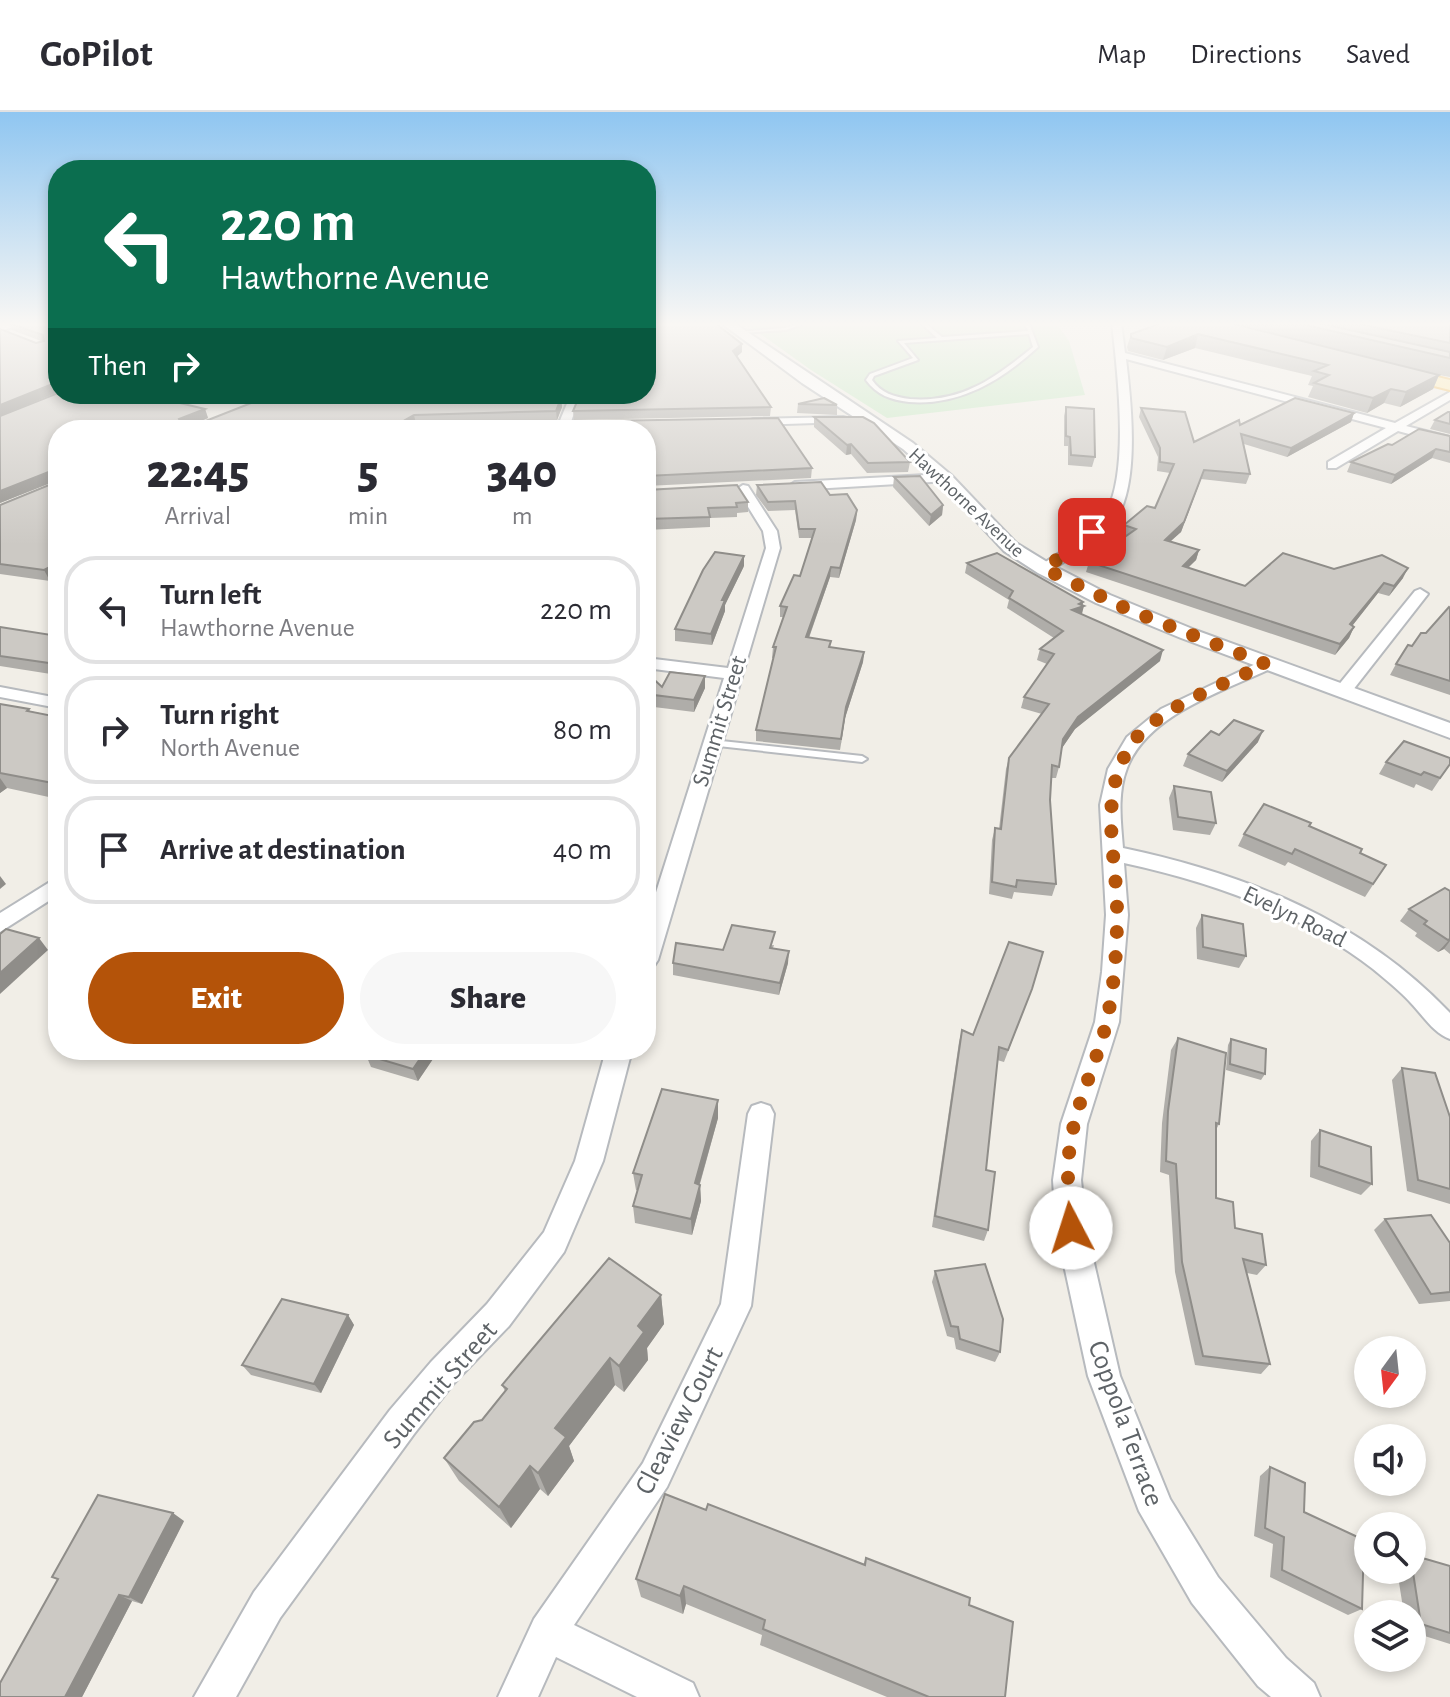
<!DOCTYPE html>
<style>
:root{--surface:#fff;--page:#f7f7f7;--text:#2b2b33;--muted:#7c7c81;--line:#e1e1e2;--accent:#b45309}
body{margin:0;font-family:"Alegreya Sans",sans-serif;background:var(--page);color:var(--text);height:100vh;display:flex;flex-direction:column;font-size:30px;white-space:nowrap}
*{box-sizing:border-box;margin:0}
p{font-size:26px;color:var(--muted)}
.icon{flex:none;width:44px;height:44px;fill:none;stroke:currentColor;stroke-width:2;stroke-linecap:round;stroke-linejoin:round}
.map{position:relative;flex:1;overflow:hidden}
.panel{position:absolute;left:48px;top:308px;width:608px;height:640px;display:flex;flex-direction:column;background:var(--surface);border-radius:32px;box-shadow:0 4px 12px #0003}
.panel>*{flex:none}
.hud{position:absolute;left:48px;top:48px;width:608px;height:244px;border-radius:32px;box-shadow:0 4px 12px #0003;background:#0b6e4f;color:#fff;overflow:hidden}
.needle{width:52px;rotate:195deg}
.fabs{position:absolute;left:1354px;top:1224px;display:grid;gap:16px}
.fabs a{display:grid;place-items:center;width:72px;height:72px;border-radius:50%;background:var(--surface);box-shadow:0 4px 12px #0003;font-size:40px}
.pin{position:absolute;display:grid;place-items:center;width:68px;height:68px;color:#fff;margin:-34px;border-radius:16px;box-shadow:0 4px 12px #0006}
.me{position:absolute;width:88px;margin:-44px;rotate:355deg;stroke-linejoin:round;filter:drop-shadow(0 0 6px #0008)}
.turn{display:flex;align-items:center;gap:28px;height:168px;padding:0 40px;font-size:36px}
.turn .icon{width:104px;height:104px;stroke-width:2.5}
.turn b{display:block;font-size:56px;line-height:68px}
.then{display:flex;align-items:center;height:76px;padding:0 40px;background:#0003;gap:16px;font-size:30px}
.eta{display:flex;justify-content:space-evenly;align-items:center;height:136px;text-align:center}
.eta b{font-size:48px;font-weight:800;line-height:56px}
.button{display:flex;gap:16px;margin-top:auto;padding:16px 40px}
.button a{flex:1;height:92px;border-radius:48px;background:var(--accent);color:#fff;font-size:32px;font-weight:800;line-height:92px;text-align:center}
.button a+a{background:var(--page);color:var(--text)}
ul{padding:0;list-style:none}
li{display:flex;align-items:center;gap:24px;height:108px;margin:0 16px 12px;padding:0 24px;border:4px solid var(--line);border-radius:32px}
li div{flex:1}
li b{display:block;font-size:30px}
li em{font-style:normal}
header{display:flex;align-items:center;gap:48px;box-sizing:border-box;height:112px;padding:0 40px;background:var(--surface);border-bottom:2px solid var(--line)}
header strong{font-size:38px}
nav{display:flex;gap:44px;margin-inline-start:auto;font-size:28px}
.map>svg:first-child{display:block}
.green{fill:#c7e8c4}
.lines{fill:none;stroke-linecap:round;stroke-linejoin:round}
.service-casing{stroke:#b7babe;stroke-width:4}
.minor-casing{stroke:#b7babe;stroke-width:4}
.tertiary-casing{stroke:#b7babe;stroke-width:4}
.secondary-casing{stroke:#b8bcc1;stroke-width:4}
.primary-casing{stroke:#f2be5f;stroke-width:4}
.service{fill:#fff;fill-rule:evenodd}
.minor{fill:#fff;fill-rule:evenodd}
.tertiary{fill:#fff;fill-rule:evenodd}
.secondary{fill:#fff;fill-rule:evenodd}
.primary{fill:#ffecae;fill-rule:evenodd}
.wall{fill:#afada9}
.shaded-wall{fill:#8f8d89}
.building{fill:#ccc9c4;stroke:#8f8d89;stroke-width:2}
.route{stroke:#b45309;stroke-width:14;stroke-dasharray:0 25.2}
.labels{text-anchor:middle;stroke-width:6;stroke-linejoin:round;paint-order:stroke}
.far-street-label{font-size:20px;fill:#5e6367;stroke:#fff}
.street-label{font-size:24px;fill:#5e6367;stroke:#fff}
.near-street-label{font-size:28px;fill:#5e6367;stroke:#fff}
</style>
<header>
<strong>GoPilot</strong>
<nav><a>Map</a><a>Directions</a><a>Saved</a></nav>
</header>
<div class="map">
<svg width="1450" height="1585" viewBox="0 0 1450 1585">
<rect width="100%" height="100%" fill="#f1eee7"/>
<path class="green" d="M745,211H1056L1069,229L1085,283L887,306L811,258Z"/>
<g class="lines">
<defs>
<g id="service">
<path d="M800,211H806L786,218L741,221L739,220L785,216Z"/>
<path d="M921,211H925L942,225L1028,219L1025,211H1029L1038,235C1002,268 960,294 909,290C891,288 877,283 866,268L870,262L913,246L898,229L937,226ZM1029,222L1033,235C995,266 962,291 910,287C894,285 881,281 872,268L874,264L918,248L904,231Z"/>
<path d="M712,628L862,644L867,647L862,650L709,633V629Z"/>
</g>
<g id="minor">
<path d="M1112,211H1121L1125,241L1395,311L1450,280V288L1406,314L1450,325V333L1398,319L1336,356H1328V350L1386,316L1126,247C1131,289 1141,376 1113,411C1097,431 1070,444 1050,460H1040V454C1060,439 1089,426 1103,405C1131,367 1117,257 1112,211Z"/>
<path d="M571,282H581L568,318H556Z"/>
<path d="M843,305L847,306V310L753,313L747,310L753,307Z"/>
<path d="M945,362L951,366L949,369L795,378L789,374L795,370Z"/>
<path d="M743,373L748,374L777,419L780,436L658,848L654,854L646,857V812L724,566L646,556V546L728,556L766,436L763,419L737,377Z"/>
<path d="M1420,477L1428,482L1349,583H1337L1334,579L1337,575L1415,479Z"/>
<path d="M1266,547L1274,552L1272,556C1224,579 1148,602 1127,656C1117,682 1121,710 1123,736C1246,762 1362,808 1450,901V927C1433,921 1422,902 1410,890C1399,878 1385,867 1373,857C1301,801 1212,770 1124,751L1128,803L1119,910L1087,1012L1081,1068L1086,1116L1120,1264L1170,1387L1218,1465L1286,1546L1314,1571L1320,1585H1271L1258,1574L1192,1491L1139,1399L1088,1264L1056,1116L1053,1068L1061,1012L1095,910L1102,860L1106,803L1100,693L1108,657L1127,625L1161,597Z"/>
<path d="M0,575L58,586V596L0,585Z"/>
<path d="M58,765V783L0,820V801Z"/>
<path d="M606,938H632L603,1049L564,1140L509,1214L453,1272L414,1322L280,1506L236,1585H194L254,1480L390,1298L431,1250L487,1192L544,1120L575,1049Z"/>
<path d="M761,991L770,994L774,1002L751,1194L667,1375L574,1513L693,1571L699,1585H637L556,1545L538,1585H498L534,1507L643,1351L721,1192L748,1002L752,994Z"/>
</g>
<path id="tertiary" d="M721,211H734L913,331L951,363L1016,431L1052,453L1110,483L1195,518L1450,611V626L1181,526L1096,491L1038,461L1004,439L939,369L903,337L802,271Z"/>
<path id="secondary" d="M0,211H27L0,219Z"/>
<path id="primary" d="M1392,254L1450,268V278L1386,262V256Z"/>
</defs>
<use href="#service" class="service-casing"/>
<use href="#minor" class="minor-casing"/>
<use href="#tertiary" class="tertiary-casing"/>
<use href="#secondary" class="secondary-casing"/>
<use href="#primary" class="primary-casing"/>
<use href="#service" class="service"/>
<use href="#minor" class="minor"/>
<use href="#tertiary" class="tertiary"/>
<use href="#secondary" class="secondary"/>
<use href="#primary" class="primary"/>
</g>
<g class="wall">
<path d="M9,211H58V280L0,304L36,231L41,229L12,218Z"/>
<path d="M1162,211H1450V265L1439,263L1433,277L1400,295L1384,291L1367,301L1308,285L1313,274L1308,273L1312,264L1195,236L1163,248L1128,239L1127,235L1131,222Z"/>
<path d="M742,240L737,244L771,295L770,304L574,308L573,299L627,284Z"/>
<path d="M58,281L169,282L158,286L205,297L208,306L194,312H198L274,282H349L339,286H442V289L561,286L562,295L557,308L443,311L778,306L812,356L811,366L646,374V318H58V464L50,469L0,462V393L54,371L55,369L0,391V304Z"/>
<path d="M798,292L837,293V303L797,301Z"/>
<path d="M1066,295L1095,345L1092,355L1068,353V334H1064V304Z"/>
<path d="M1141,296L1194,330L1240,313L1354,301L1351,310L1287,345L1244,332L1250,362L1246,372L1201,367L1181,420L1170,429L1199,438L1196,448L1188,456L1245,474L1334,457L1403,466L1389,484L1378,481L1352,514L1354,515L1349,526L1335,543L1086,460L1089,450L1125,424L1121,423L1124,413L1155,396L1170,361L1157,359L1158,345L1139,305Z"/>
<path d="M1450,300V322L1430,317L1435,308Z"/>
<path d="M814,305L910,350L908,360L867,361L851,342L846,343L814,315Z"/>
<path d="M1450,325V351L1432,346L1391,372L1347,360L1351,350L1392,333Z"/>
<path d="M894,365L943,393L942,403L929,414L893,375Z"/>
<path d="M757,373L830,383L857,398L856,408L839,466L830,465L809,526L831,529L830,535L864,540L863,550L845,606L840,638L756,629V618L774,546H772L773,535L783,505H780V494L800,464L812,426H799L795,398L768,399L756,383Z"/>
<path d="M646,378L748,390V400L737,401V405L710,406V415L646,418Z"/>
<path d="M967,451L1083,490L1082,503L1160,549L1075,617L1062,636L1059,655L1056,666H1051L1050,688L1056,772L1052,784L1014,780L1012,787L989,782L992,728L995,716L999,717L1006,657L1009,646L1042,602L1021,596L1024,585L1047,552L1037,548L1040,537L1054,526L1007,496L1009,488L965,461Z"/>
<path d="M744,454L725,493V499L712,533L675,529V517Z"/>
<path d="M1450,496V583L1390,563L1396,552L1412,534Z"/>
<path d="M0,515L58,524V564L57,563L0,554Z"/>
<path d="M646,560L662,575L705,576L694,600L646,594Z"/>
<path d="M0,592L29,597L30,599L58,605V687L7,676L0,681Z"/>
<path d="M1219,623L1258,630L1222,670L1183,654L1188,642Z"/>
<path d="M1386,650L1450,652L1432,679L1416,672L1414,676L1379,662Z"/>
<path d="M1174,674L1216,711L1210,723L1173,718L1169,686Z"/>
<path d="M1309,714L1360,741L1386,753L1365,785L1288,750L1285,754L1238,734L1244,722Z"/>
<path d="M1450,779V842L1444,837L1438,840L1415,824L1417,821L1400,809L1409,797Z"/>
<path d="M1202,803L1246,844L1239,856L1197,847L1196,816Z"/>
<path d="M774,833L773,836L788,851L779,883L673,863V851L723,838Z"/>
<path d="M1032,877L1004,950L997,948L986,1058L988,1118L984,1129L932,1115L959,930L962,918L973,923Z"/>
<path d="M1178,926L1219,1012L1216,1018V1086L1235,1116L1266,1153L1257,1163L1247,1161L1270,1252L1261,1262L1195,1253L1175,1160L1169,1063L1160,1060L1162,1011L1171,938Z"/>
<path d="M1231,927L1265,962L1261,968L1226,958L1228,933Z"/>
<path d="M439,938L418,969L371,955L366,943Z"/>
<path d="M1402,956L1450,1005V1092L1407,1079L1392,968Z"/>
<path d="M718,988V1006L700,1072L701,1089L692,1123L635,1111L633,1094L638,1079L636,1078L633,1061Z"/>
<path d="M1320,1018L1372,1072L1361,1083L1310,1065L1311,1029Z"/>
<path d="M1385,1107L1450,1131V1189L1419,1192L1374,1118Z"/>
<path d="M935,1159L1000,1240L995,1250L956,1237L954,1226L947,1224L932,1170Z"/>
<path d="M661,1183L664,1212L647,1236L648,1248L624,1280L615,1273L569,1334L574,1349L548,1384L540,1377L511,1416L459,1369L444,1346L482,1308L505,1279L502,1273Z"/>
<path d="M348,1203L354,1213L321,1281L251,1263L242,1253Z"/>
<path d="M1270,1355L1362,1497L1348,1503L1270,1465L1273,1432L1254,1424L1260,1364Z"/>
<path d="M706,1398L863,1453L866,1446L969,1493L1005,1585H887L760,1533L762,1523L686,1492L683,1502L641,1485L636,1467Z"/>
<path d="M184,1409L142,1492L132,1489L82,1585H0L58,1468L52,1465Z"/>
<path d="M1412,1443L1450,1454V1532L1412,1520V1502H1404L1397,1458H1412Z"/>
</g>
<g class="shaded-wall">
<path d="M1198,222L1195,236L1163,248L1167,235Z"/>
<path d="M742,232V240L733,248V239Z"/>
<path d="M1439,263L1433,277L1400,295L1406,280Z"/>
<path d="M55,271L58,280L0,304V293Z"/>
<path d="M1391,277L1384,291L1367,301L1373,286Z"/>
<path d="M142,282H169L145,291Z"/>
<path d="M324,282H349L316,295L314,286Z"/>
<path d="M561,286L562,295L557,308L556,299Z"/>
<path d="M205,297L208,306L182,317L179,307Z"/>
<path d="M1354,301L1351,310L1287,345L1291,336Z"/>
<path d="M414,303L416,312L407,317L405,308Z"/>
<path d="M851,332V342L846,343L847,333Z"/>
<path d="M1436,337L1432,346L1391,372L1395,363Z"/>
<path d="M56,357L58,368L0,391V379Z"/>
<path d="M1201,367L1181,420L1161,438L1165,428Z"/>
<path d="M943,393L942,403L929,414L931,403Z"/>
<path d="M857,398L856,408L839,466L840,456Z"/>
<path d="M1199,438L1196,448L1179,464L1183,454Z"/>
<path d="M744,444V454L725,493V499L712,533L711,522L722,488Z"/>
<path d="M58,451V464L50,469L44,458Z"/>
<path d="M831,455L830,465L805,536L806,525Z"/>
<path d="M1408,456L1403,466L1389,484L1394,474Z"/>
<path d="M1384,471L1378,481L1345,523L1350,512Z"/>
<path d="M1083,490L1082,495L1084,494L1081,505L1072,498L1079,492Z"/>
<path d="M1354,515L1349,526L1335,543L1340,532Z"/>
<path d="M1163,538L1160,549L1075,617L1060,639L1063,627L1078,605Z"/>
<path d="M864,540L863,550L845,606L840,638L846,595Z"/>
<path d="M705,564V576L694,600V588Z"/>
<path d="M1263,619L1258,630L1222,670L1227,659Z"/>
<path d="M0,666L7,676L0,681Z"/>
<path d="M0,764L6,772L0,777Z"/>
<path d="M39,826L48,838L0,882V861Z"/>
<path d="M1450,827V829L1444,837L1438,840Z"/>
<path d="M789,839L788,851L779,883L780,871Z"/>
<path d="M426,938H439L418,969L413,957Z"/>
<path d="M718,988V1006L695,1088V1071Z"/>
<path d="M700,1073L701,1089L692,1123L691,1107Z"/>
<path d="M661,1183L664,1212L647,1236L648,1248L624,1280L619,1254L638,1214Z"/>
<path d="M348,1203L354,1213L321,1281L314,1272Z"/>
<path d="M610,1246L615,1273L569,1334L574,1349L548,1384L538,1361L555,1316Z"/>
<path d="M530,1354L540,1377L511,1416L499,1395Z"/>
<path d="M173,1401L184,1409L142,1492L129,1485Z"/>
<path d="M684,1474L686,1492L683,1502L680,1484Z"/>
<path d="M119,1483L132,1489L82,1585H65Z"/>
</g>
<g class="building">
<path d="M9,211H58V271H55L0,293V217L36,231L44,229L43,223Z"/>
<path d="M646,211H715L742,232L733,239L771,295L573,299L579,285L627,284V282H646Z"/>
<path d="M1162,211H1230L1439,263L1406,280L1391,277L1373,286L1314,271L1329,263L1314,259L1328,253L1198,222L1167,235L1131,226V222Z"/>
<path d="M1297,211H1318L1450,240V246Z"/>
<path d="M1354,211H1450V231Z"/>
<path d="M58,281L142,282L205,297L179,307L182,312H198L274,282H324L314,286H442L440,289L561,286L556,299L414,303L405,308L408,312L778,306L812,356L646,364V318H58V451L44,458L0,452V393L54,371L56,357L0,379V304Z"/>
<path d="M824,286L837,293L798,292Z"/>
<path d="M1295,286L1354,301L1291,336L1241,322L1250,362L1204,358L1184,410L1165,428L1199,438L1183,454L1245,474L1283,441L1334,457L1382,443L1408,456L1394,474L1384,471L1350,512L1354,515L1340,532L1089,450L1136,417L1124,413L1147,394L1155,396L1174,352L1160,350V336L1141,296L1185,300L1194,330L1239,308L1240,313Z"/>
<path d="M1066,295L1094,297L1095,345L1071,343L1070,325L1066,324Z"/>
<path d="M1448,300H1450V312L1435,308Z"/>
<path d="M814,305H863L874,311L910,350L868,351L851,332L847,333Z"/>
<path d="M1419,317L1450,324V340L1436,337L1395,363L1351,350L1388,332L1392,333Z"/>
<path d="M920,364L943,393L931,403L894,365Z"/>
<path d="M821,370L830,383L847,382L857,398L840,456L831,455L806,525L831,529L829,535L864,540L846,595L841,627L756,618L776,535H773L787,495L780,494L794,463L800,464L815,417H799L795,389L768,390L757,373Z"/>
<path d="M737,373L748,390L736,391L737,395L708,396L710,405L646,407V378Z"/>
<path d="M715,440L744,444L722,488H725L711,522L675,517L703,458Z"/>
<path d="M997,441L1083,490L1079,492L1084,494L1072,498L1163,538L1078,605L1063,627L1059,655L1052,653L1050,688L1056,772L1017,768L1016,775L992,770L995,716L1001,717L1009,646L1049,592L1024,585L1054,542L1040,537L1063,519L1009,486L1013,479L967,451Z"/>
<path d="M1449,495L1450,496V569L1396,552L1408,533L1412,534L1421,521H1426Z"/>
<path d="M0,515L58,524V555L53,554L55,552L49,551L0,544Z"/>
<path d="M646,560L662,575L670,560L705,564L694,588L646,582Z"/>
<path d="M0,592L29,597L27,599L58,605V672L0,661Z"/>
<path d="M1234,608L1263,619L1227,659L1188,642L1211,619L1219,623Z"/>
<path d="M1404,629L1450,646V652L1440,666L1424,660L1421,663L1386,650Z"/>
<path d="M1174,674L1211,680L1216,711L1178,705Z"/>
<path d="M1264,692L1311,711L1309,714L1362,737L1360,741L1386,753L1373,772L1295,737L1292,742L1244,722Z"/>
<path d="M1445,776L1450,779V827L1448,828L1424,812L1427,809L1409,797Z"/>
<path d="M1202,803L1243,812L1246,844L1203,835Z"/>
<path d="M732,813L775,820L770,836L789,839L780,871L673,851L676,831L723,838Z"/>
<path d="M6,817L39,826L0,861V822Z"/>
<path d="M1009,830L1043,840L1032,877L1008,938L999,935L986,1058L995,1060L988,1118L935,1104L962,918L973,923Z"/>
<path d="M1178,926L1226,941L1219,1012L1216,1011V1086L1233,1090L1235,1116L1262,1122L1266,1153L1243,1147L1270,1252L1203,1244L1182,1150L1176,1052L1166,1049L1168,999Z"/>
<path d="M1231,927L1266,937L1265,962L1230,952Z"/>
<path d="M369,938H426L413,957L366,943Z"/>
<path d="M1402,956L1435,961L1450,1005V1077L1418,1068Z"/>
<path d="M662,977L718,988L695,1071L700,1073L691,1107L633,1094L642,1063L633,1061Z"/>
<path d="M1320,1018L1371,1035L1372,1072L1319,1054Z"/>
<path d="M1431,1103L1450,1131V1180L1431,1182L1385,1107Z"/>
<path d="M609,1146L661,1183L638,1214L644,1220L619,1254L610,1246L555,1316L566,1325L538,1361L530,1354L499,1395L444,1346L474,1310L482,1308L507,1277L502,1273Z"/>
<path d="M985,1152L1003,1207L1000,1240L960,1227L958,1215L951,1214L935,1159Z"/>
<path d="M282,1187L348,1203L314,1272L242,1253Z"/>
<path d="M1270,1355L1305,1371L1304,1400L1364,1428L1362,1497L1282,1458L1284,1425L1265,1416Z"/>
<path d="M665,1382L706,1398L708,1392L865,1453L866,1446L970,1486L969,1493L1013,1510L1005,1585H929L763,1517L765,1508L684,1474L680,1484L636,1467Z"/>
<path d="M98,1383L173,1401L129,1485L119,1483L65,1585H0V1571L58,1467L52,1465Z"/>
<path d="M1412,1443L1450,1454V1521L1421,1512L1412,1454Z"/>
</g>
<linearGradient id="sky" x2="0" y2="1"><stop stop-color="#8fc6f1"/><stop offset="0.49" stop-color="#f9f7f4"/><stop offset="1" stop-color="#f9f7f4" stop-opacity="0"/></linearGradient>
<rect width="1450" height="433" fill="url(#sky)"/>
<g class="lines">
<path class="route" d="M1071,1116C1068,1081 1065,1048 1074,1013C1082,978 1099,944 1107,908C1114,875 1117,839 1117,805C1118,745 1096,687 1131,633C1154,597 1228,571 1266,552L1129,498L1045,457L1092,420"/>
</g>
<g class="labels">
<g class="far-street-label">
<text transform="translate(967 390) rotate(43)" y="7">Hawthorne Avenue</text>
</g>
<g class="street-label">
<text transform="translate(719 609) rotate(-73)" y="8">Summit Street</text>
<text transform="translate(1295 804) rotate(26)" y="8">Evelyn Road</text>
</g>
<g class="near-street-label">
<text transform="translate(439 1272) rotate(-49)" y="10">Summit Street</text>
<text transform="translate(678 1308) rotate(-63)" y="10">Cleaview Court</text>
<text transform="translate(1127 1311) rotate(70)" y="10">Coppola Terrace</text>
</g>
</g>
</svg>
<div class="fabs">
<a><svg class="needle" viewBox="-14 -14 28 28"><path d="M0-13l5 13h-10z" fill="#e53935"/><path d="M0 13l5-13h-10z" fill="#7c7c81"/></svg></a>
<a><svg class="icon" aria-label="sound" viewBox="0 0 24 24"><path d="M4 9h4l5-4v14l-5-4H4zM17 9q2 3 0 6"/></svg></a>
<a><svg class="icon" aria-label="search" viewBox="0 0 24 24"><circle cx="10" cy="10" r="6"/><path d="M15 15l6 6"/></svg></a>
<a><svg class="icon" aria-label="layers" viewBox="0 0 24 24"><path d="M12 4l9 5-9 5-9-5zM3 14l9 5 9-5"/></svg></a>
</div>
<div class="pin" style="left:1092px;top:420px;background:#d93025"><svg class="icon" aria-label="arrive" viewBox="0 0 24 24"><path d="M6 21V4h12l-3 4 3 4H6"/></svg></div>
<svg class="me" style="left:1071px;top:1116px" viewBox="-20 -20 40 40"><circle r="19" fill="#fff"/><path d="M0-13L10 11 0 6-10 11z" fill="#b45309"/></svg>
<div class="hud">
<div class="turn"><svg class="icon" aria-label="left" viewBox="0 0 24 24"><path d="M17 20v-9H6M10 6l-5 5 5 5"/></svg><div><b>220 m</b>Hawthorne Avenue</div></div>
<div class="then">Then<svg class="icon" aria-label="right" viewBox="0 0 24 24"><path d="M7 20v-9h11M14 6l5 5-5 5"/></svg></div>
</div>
<section class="panel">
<div class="eta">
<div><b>22:45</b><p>Arrival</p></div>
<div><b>5</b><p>min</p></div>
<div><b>340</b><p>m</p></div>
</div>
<ul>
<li><svg class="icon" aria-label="left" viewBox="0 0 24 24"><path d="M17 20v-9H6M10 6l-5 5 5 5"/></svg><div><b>Turn left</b><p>Hawthorne Avenue</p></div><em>220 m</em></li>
<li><svg class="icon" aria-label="right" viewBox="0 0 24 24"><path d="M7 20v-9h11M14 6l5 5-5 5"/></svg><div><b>Turn right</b><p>North Avenue</p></div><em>80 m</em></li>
<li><svg class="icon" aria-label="arrive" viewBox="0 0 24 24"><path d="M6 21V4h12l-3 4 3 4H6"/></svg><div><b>Arrive at destination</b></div><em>40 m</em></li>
</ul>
<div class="button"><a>Exit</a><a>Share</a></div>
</section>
</div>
